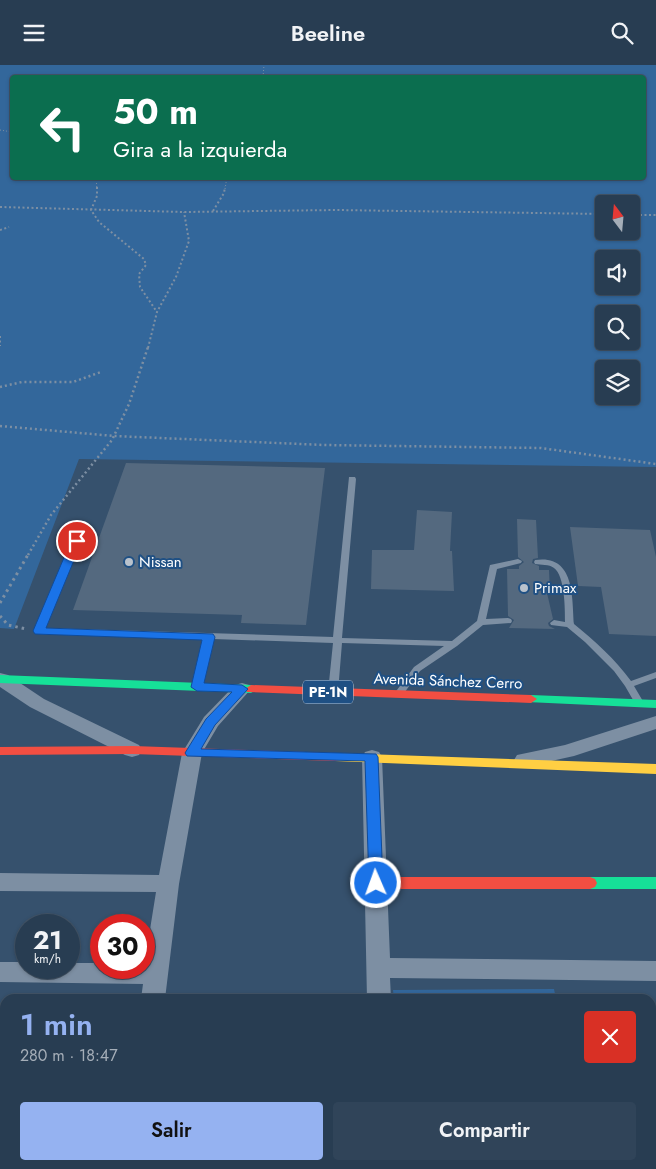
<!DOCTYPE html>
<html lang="es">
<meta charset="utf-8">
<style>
:root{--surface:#283d52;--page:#304459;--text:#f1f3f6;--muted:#a5aeb8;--line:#445669;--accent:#95b2f1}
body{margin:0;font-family:Jost,sans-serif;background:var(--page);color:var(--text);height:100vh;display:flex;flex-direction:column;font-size:19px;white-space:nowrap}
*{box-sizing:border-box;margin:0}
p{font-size:16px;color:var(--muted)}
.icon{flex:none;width:28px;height:28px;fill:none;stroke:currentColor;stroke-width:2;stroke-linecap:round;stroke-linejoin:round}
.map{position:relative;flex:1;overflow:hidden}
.panel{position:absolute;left:0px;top:929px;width:656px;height:176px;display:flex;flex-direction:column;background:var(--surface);border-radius:15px 15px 0 0;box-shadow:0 1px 4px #0004,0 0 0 1px var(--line)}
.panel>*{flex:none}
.banner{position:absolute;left:10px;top:10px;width:636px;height:105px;border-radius:5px;box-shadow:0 1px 4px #0004,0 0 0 1px var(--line);background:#0b6e4f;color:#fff;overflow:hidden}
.needle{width:32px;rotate:344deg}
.controls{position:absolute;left:595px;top:130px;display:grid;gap:10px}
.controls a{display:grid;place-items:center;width:45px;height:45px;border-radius:5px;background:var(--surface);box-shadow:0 1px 4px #0004,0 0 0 1px var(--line);font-size:25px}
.speed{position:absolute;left:15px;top:849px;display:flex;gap:10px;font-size:25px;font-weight:700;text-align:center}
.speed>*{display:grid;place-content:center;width:65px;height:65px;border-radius:50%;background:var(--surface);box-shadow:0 1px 4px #0004,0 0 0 1px var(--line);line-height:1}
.speed small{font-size:12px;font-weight:400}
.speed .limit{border:8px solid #d22;background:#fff;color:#111}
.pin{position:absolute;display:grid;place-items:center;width:42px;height:42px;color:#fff;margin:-21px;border:2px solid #fff;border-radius:50%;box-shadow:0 1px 5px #0007}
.me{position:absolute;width:55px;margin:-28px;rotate:358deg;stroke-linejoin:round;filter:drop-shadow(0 0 4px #0008)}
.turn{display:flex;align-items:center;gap:18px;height:105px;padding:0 20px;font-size:22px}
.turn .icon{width:65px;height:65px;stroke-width:2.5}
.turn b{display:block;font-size:35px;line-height:42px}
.round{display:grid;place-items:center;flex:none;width:52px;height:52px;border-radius:5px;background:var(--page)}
.overview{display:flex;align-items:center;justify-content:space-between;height:85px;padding:0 20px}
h1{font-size:30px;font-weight:600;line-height:38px;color:var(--accent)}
.action{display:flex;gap:10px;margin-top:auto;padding:10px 20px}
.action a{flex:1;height:58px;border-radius:5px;background:var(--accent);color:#111;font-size:20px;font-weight:600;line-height:58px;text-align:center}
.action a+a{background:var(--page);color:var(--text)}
header{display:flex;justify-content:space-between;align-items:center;height:65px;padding:0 20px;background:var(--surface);font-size:22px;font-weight:600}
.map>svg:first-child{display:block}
.green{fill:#33679b;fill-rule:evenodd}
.building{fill:#54697f}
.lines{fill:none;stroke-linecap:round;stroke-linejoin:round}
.path-far3{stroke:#7d8fa3;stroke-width:1;stroke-dasharray:1 2;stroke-linecap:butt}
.path-far2{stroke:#7d8fa3;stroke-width:2;stroke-dasharray:2 2.5;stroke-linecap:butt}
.path-far1{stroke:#7d8fa3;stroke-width:2.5;stroke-dasharray:2 3;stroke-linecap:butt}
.path{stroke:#7d8fa3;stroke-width:3;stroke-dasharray:2.5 4;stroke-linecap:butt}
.lane{fill:#7d8fa3;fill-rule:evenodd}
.street{fill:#7d8fa3;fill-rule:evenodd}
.fast{fill:#16e098;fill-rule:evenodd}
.slow{fill:#ffcf43;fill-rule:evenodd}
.jam{fill:#f24e42;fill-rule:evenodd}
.route{fill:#1a73e8;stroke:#114b97}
.poi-dot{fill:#b9c2cc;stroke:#1f5084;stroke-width:2}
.labels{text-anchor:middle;stroke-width:4;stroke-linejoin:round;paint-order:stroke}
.shield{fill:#1f5084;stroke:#bccada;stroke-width:1}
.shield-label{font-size:14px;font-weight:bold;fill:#fff}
.poi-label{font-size:15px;fill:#fff;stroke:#1f5084;text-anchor:start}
.street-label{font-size:15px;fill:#fff;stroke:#1f5084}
</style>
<header><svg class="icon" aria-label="menu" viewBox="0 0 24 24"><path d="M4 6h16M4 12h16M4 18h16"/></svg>Beeline<svg class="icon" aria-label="search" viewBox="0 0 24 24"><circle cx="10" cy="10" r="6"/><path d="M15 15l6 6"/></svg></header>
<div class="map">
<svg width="656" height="1104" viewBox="0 0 656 1104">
<rect width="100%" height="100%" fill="#36516d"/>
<g class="green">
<path d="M0,0H656V402L79,394L14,564L0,563ZM12,12H644V112H12ZM604,139H631V166H604ZM604,194H631V221H604ZM604,249H631V276H604ZM604,304H631V331H604Z"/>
<path d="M554,924L556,934H394L393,925Z"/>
<path d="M0,1021H5V1100H27L26,1104H0Z"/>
</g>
<g class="building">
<path d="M126,398L325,403L306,560L241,558L242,550L73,545Z"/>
<path d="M417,445L452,447L450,486H452L454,526L371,524L372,485H414Z"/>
<path d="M517,454L536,455L538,493L533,494L532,498L539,501V505H549L550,528H547L553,554L548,558L549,561L555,564L509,563L514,555L508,551L507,504H519V501L524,497L518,492Z"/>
<path d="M570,462L650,465L656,492V571L609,569L601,522L578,521Z"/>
</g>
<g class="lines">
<g class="path-far3">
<path d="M263,12L264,0"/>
<path d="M0,65L12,67"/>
<path d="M96,112L97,124"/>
<path d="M225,124L227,112"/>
</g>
<g class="path-far2">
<path d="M97,122V131L91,145L99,157L144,194L146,200L139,209L140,222L157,247"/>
<path d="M0,142L184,147L336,145L604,149"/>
<path d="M213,146L224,128L225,122"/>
<path d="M631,150H656"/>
<path d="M0,165L9,162"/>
<path d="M0,271V281"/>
<path d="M148,283L157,247L176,212L189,176L184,147"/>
</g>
<g class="path-far1">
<path d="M0,322L22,317H73L101,307"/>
<path d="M0,361L114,371L324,380L541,383L656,399"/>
<path d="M28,490L51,450L112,375L129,339L148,282"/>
</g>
<g class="path">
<path d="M0,538L29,488"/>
<path d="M0,551L8,560L26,564"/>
</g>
<g class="lane">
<path d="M349,412H355L356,414L342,573L452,576L477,556L490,500L518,494L522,496L521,498L497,504L486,554L508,553L511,554L512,556L511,558L483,560L457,581L420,606L402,631L399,632L394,629L414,602L444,581L342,578L338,627L333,630L328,627L333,578L213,574L202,622L197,625L192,622L204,574L39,569L35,566L80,458L84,456L88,458L44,563L333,572Z"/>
<path d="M535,495C575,489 572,532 574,559C595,576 615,594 631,616L656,607V613L634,621L644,638L642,640H636L625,621L614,606L585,577L567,562L551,560L550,558L554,555L565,557C565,544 565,511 554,503C549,499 541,500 535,499L534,497Z"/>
</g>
<g class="street">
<path d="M0,608L8,610L44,634L139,680L142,685L139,690L132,692L125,690L30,642L0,622Z"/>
<path d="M242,618L249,620L251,624L218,661L202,688L179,819L165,934H141L143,919L0,917V897H26V902H69V898H101V902H144L156,827L0,826V808L159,810L182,688L204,652L235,620Z"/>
<path d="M656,651V664L574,691L524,702L517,700L514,695L517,690L565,680Z"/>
<path d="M372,685L379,687L382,692L390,893L656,896V916L390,913L391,934H367L362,692L365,687Z"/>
<path d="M651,1083H656V1104H641L639,1100H651Z"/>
<rect x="115" y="1100" width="28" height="4"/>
<rect x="368" y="1100" width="28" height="4"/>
</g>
<g class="fast">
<path d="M0,610L251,620L257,624L251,628L0,618Z"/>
<path d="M531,630L656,635V643L527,637L525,634Z"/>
<path d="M590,812H656V824H590L585,822L583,818L585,814Z"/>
</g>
<path class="slow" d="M335,688L656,699V709L335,696L330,695L329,692L330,689Z"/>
<g class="jam">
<path d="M251,620L531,630L537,634L531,638L247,627L245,624Z"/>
<path d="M133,681L335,688L340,689L341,692L340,695L335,696L133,689L0,690V682Z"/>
<path d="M376,812H590L595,814L597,818L595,822L590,824H376L371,822L369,818L371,814Z"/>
</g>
</g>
<path class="route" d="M77,473L82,476L46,563L213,569L215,572L204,618L242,620L248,624L215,660L201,684L376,689L378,692L383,818L381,822L376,824L371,822L369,818L365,696L187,691L185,688L206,654L232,627L197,626L191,622L202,575L35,569L33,566L71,476Z"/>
<g class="poi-dot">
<circle cx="129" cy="497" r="5"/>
<circle cx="524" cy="523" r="5"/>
</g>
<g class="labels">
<rect class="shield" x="303" y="615.5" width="50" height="23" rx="4"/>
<g class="shield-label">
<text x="328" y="632">PE-1N</text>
</g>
<g class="poi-label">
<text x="139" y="502">Nissan</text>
<text x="534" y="528">Primax</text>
</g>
<g class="street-label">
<text transform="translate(448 616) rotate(2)" y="5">Avenida Sánchez Cerro</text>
</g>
</g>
</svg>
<div class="controls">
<a><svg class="needle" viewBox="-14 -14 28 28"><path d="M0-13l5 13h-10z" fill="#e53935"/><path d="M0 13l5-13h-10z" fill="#a5aeb8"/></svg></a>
<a><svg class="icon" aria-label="sound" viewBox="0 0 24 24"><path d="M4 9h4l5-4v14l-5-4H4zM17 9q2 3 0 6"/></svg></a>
<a><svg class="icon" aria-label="search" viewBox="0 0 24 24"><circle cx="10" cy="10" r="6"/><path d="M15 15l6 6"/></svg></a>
<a><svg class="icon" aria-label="layers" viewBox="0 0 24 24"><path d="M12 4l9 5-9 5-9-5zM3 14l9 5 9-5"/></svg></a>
</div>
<div class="speed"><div>21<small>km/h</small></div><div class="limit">30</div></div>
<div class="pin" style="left:77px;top:476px;background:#d93025"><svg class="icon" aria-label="arrive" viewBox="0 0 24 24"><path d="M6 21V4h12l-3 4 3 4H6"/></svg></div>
<svg class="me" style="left:376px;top:818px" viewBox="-20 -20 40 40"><circle r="17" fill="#1a73e8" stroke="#fff" stroke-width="3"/><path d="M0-11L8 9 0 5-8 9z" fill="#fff"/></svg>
<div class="banner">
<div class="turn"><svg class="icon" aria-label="left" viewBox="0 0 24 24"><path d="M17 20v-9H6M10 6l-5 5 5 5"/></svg><div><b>50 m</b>Gira a la izquierda</div></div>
</div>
<section class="panel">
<div class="overview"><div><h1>1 min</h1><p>280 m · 18:47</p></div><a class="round" style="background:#d93025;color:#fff"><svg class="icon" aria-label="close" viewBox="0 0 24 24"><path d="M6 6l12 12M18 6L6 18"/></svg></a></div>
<div class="action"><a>Salir</a><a>Compartir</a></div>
</section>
</div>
